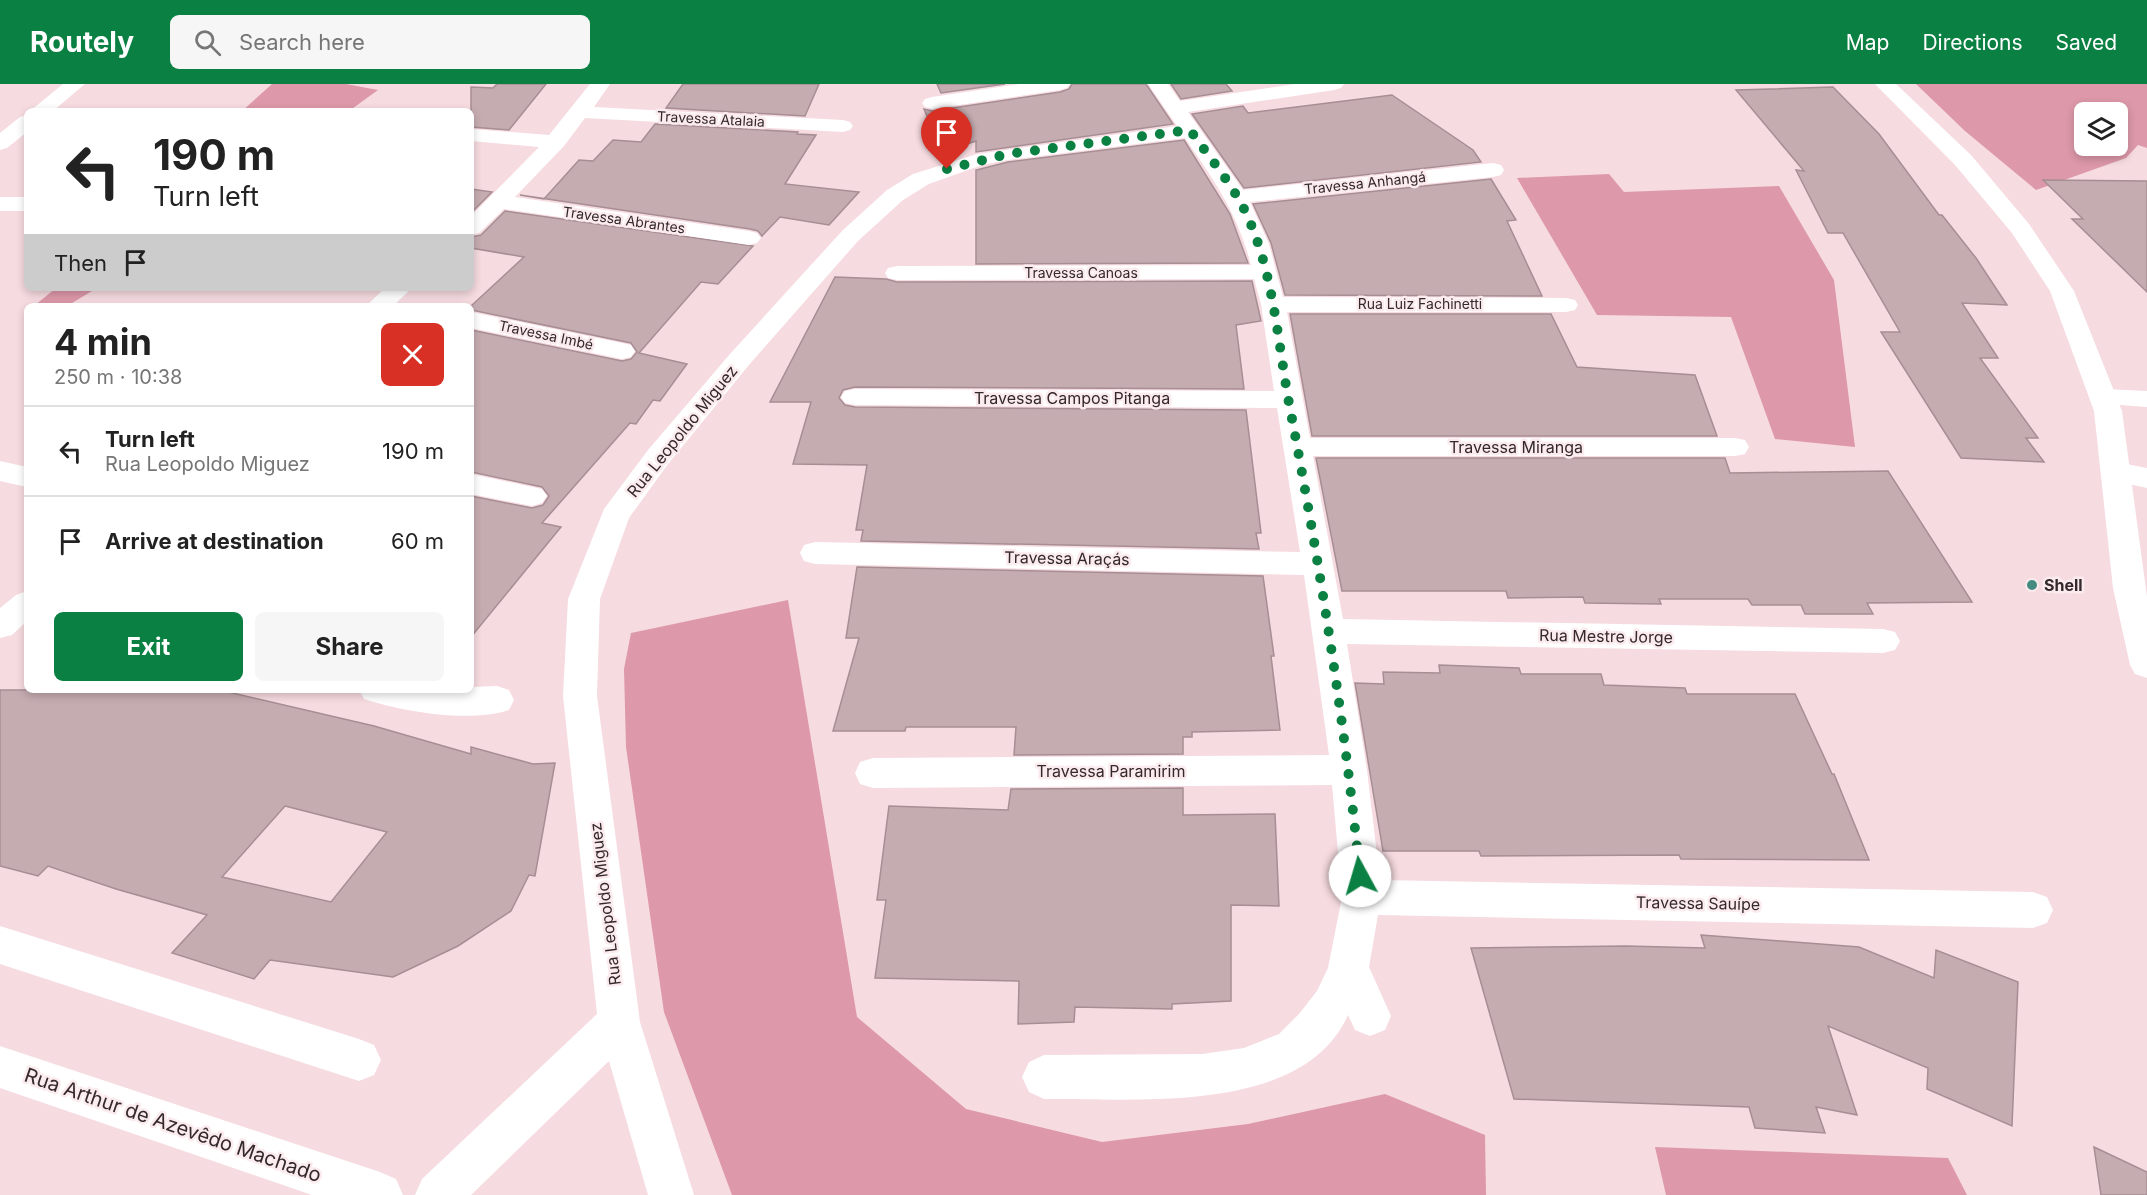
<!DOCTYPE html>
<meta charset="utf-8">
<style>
:root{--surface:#fff;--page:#f6f6f6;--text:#222;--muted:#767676;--line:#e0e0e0;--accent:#0b8043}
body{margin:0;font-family:Inter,sans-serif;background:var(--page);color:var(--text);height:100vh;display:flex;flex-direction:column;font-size:22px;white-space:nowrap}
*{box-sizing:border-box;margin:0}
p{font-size:20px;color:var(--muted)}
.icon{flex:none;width:33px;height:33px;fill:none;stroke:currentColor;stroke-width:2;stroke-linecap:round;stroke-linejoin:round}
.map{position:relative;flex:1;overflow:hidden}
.panel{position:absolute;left:24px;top:219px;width:450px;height:390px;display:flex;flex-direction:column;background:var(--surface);border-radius:9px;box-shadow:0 3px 9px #0003}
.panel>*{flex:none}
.hud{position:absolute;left:24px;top:24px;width:450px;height:183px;border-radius:9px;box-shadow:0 3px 9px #0003;background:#fff;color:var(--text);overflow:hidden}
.tools{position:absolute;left:2074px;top:18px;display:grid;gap:12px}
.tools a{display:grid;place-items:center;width:54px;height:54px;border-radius:9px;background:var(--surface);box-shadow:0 3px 9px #0003;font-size:30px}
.pin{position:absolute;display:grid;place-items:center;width:51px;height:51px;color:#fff;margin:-62px -26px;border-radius:50% 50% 50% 0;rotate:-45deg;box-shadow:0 0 6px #0007}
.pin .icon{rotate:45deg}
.me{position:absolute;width:66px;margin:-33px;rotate:354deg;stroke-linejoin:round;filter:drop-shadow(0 0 4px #0008)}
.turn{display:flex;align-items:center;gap:21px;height:126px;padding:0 30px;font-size:27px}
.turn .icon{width:78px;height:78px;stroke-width:2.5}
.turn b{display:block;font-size:42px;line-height:51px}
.then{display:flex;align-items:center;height:57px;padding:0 30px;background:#0003;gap:12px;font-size:22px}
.round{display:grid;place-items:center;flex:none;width:63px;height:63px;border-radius:9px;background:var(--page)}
.headline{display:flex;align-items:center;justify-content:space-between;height:102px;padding:0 30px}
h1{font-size:36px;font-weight:700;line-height:45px}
.cta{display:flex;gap:12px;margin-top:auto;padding:12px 30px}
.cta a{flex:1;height:69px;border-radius:9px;background:var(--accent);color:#fff;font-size:24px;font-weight:700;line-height:69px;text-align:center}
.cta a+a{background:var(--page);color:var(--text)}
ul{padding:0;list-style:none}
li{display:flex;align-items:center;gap:18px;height:90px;padding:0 30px;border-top:2px solid var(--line)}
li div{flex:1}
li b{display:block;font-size:22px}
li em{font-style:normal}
header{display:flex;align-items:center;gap:36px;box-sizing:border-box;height:84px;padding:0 30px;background:var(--accent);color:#fff}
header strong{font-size:28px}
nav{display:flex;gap:33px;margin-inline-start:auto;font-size:21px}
.search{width:420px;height:54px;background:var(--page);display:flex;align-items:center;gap:15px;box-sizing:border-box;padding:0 21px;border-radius:9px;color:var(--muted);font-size:22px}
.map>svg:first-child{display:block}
.forest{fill:#dd98a9;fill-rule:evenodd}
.building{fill:#c5acb1;stroke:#a78e94;stroke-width:1.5;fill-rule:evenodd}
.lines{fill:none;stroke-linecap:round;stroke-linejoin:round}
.street{fill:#fff;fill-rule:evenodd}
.secondary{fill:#fff;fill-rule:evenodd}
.route{stroke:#0b8043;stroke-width:10;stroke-dasharray:0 18}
.poi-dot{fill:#458b82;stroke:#fbebee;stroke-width:2}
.labels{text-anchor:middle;stroke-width:5;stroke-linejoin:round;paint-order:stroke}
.far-street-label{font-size:14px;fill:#33292b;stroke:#fbebee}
.street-label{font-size:16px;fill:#33292b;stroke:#fbebee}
.poi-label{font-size:16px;font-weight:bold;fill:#33292b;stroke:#fbebee;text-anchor:start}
.near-street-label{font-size:20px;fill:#33292b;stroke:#fbebee}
</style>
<header>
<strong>Routely</strong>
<div class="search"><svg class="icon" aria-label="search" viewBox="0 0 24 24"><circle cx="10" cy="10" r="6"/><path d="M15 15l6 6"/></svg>Search here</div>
<nav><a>Map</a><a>Directions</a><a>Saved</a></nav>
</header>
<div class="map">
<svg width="2147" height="1111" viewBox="0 0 2147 1111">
<rect width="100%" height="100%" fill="#f6dbe0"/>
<g class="forest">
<path d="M272,0H346L378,6L349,27H242Z"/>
<path d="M1916,0H2147V64L2138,61L2126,74L2036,106L1965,47ZM2085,28H2118V62H2085Z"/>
<path d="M1609,90L1624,108L1779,102L1834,196L1855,363L1775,355L1731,233L1597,231L1517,94Z"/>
<path d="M56,204H97L67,222H34Z"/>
<path d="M788,516L857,933L966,1025L1102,1058L1248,1040L1385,1010L1485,1051L1486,1111H732L664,928L626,663L624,585L631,549Z"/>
<path d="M1655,1063L1948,1074L1967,1111H1666Z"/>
</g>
<g class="building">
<path d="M497,0H546L509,46L471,43V3L493,4Z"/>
<path d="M683,0H819L805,32L666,24Z"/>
<path d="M937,0H1005L941,9Z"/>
<path d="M1072,0H1146L1173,40L976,68V57L942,68L924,25L932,27L1060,8L1069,5Z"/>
<path d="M1171,0H1226L1232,7L1181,15Z"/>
<path d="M1833,3L1879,50L1939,131H1942L1976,174L2007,221L1962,219L1998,274H1980L2038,354H2026L2044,378L1961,374L1881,248H1900L1843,149H1828L1796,86L1804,87L1736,6Z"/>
<path d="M1392,11L1473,66L1481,78L1244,104L1192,30L1243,22L1248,29Z"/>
<path d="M655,40L798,48L797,50L816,51L785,100L859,108L829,141L780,133L762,152L758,147L750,145L520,111L544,115L579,76L593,77L613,56L641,58Z"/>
<path d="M1184,56L1230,130L1248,179L976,180V86L1008,78Z"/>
<path d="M1491,95L1516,136L1507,137L1542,212L1285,211L1271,159L1253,120Z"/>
<path d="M2043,96L2147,97V208L2072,135H2083Z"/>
<path d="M471,105L492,108L471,129Z"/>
<path d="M505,127L753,162L718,200L701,198L639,269L687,280L660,317L653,316L636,340L630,339L542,439L561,443L471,553V412L532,424L543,421L549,412L542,403L471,388V246L622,277L631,275L637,268L631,259L471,226V222L524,173L471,164V153L481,151Z"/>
<path d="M835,193L886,195L897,198L1252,197L1261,237L1236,241L1244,305L855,303L843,306L839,314L845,321L855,323L1246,326L1261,449H1256L1259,465L861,457L863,446H856L867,381L793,380L811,318H770Z"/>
<path d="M1290,230H1551L1577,283L1695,291L1717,352H1312Z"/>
<path d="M1316,374H1725L1730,389L1888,387L1972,518L1867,519L1873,530H1805L1801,521H1752L1748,515H1659L1661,520L1585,519L1583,513L1508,514L1506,507H1342Z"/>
<path d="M857,483L1263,492L1274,572H1271L1280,646L1192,648V653H1183V670L1014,671L1016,643H906L905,647H833L859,554H846Z"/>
<path d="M1439,581L1519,584L1521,590H1601L1604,601L1685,604L1687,610H1795L1832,690H1834L1869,776L1681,775L1679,771L1481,772L1479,767H1383L1355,599L1384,600L1383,588L1440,589Z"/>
<path d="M0,606H220L374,642L471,670V663L533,680L555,679L535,792L529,791L511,827L458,862L393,893L270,876L254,895L172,869L207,831L116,805L48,782L38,792L0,782ZM285,722L387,748L331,818L222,793Z"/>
<path d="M1183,704V731L1275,730L1279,822L1231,821V917L1172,920V925L1075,923L1074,938L1018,940L1019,897L875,894L886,816H877L889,722L1008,726L1011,705Z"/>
<path d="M1701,851L1859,863L1934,894L1936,866L2018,898L2012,1042L1927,1005L1928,984L1828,942L1857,1031L1816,1023L1825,1049L1755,1044L1749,1023L1514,1015L1471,864L1626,862L1705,864Z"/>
<path d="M2094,1063L2147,1088V1111H2101Z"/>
</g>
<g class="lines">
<g class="street">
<path d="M63,0H85L53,27H30Z"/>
<path d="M590,0H610L594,23L843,36L850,38L853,42L850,46L843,48L585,34L564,62L515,113L749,147L757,149L761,154L757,159L749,161L504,125L479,149L471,151V132L539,63L471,57V45L549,51Z"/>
<path d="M1020,0H1070L1067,4L1060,6L932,25L925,23L922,19L925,15L932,13Z"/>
<path d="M1148,0H1168L1180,17L1295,0H1344L1341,4L1334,6L1188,28L1243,106L1493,79L1501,81L1504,86L1501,91L1493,93L1250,118L1269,160L1283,213L1566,214L1575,216L1578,221L1575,226L1566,228H1287L1310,354H1735L1745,356L1749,363L1745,370L1735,372H1313L1343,535L1883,545L1895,548L1900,557L1895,566L1883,569L1347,560L1367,686L1380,796L2033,808L2047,813L2053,826L2047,839L2033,844L1378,831L1369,883L1391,932L1385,946L1370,952L1355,946L1348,931C1303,1032 1135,1014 1044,1015L1029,1008L1022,993L1029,978L1044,971L1202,970L1244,964L1279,950L1299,930L1317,907L1328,884L1342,813L1332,701L873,704L860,700L855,689L860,678L873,674L1329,671L1304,491L815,480L804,477L800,469L804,461L815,458L1300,468L1277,324L855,321L845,319L841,313L845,307L855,305L1274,307L1261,220L1254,195L897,196L888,194L885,189L888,184L897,182L1251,181C1237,128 1215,98 1185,54L1008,76L982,81L929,100L903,116L858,157L748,282L668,380L629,434L600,515L597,612L640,938L694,1111H648L609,977L471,1111H415L422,1095L597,930L563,612L568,515L604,425L648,366L730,270L842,147L887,106L913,90L977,70L1177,42Z"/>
<path d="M27,31V48L7,64L0,66V49L20,33Z"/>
<rect x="0" y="113" width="27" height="14"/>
<path d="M385,204H412L393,222H366Z"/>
<path d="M471,228L622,259L631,261L635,267L631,273L622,275L471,244Z"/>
<path d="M2104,305L2147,307V323L2094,319L2090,313L2094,307Z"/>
<path d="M0,377L27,383V403L0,397Z"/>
<path d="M2116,378L2147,384V404L2106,395L2102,388L2106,381Z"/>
<path d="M471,390L542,405L547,412L542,419L532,422L471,410Z"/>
<path d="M27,507V537L12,551L0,554V524L16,511Z"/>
<path d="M497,602L509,606L514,616L509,626C469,639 404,628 364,615L359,606H471V603Z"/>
<path d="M0,842L359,955L374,961L381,976L374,991L359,997L0,880Z"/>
</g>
<g class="secondary">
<path d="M1875,0H1896L1971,71L2029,140L2074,207L2122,327L2147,513V594L2135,590L2130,581L2113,504L2094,327L2050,207L2012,149L1955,81Z"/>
<path d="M0,962L380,1088L396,1095L403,1111H312L0,1004Z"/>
</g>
</g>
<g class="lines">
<path class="route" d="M947,85L1008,70L1190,46C1211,76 1236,104 1250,138C1274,195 1278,259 1289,319C1319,476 1344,633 1360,792"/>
</g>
<circle class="poi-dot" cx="2032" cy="501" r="6"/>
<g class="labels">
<g class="far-street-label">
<text transform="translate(711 35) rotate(3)" y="5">Travessa Atalaia</text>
<text transform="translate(1365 99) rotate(-6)" y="5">Travessa Anhangá</text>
<text transform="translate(624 136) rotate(8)" y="5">Travessa Abrantes</text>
<text x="1081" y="194">Travessa Canoas</text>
<text x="1420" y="225">Rua Luiz Fachinetti</text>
<text transform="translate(546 251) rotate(12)" y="5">Travessa Imbé</text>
</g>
<g class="street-label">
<text x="1072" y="320">Travessa Campos Pitanga</text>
<text transform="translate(682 347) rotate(-51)" y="6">Rua Leopoldo Miguez</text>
<text x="1516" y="369">Travessa Miranga</text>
<text transform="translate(1067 474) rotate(1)" y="6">Travessa Araçás</text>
<text transform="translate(1606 552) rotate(1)" y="6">Rua Mestre Jorge</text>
<text x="1111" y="693">Travessa Paramirim</text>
<text transform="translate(1698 819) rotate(1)" y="6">Travessa Sauípe</text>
<text transform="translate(605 820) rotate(-97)" y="6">Rua Leopoldo Miguez</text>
</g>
<g class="poi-label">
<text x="2044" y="507">Shell</text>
</g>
<g class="near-street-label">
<text transform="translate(173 1041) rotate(19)" y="7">Rua Arthur de Azevêdo Machado</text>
</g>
</g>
</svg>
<div class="tools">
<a><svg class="icon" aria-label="layers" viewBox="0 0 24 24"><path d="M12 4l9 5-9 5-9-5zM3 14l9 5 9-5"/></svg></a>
</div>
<div class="pin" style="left:947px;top:85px;background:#d93025"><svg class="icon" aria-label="arrive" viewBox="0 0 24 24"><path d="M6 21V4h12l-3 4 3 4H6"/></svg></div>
<svg class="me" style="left:1360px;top:792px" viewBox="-20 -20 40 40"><circle r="19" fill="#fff"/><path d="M0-13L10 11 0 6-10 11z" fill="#0b8043"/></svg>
<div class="hud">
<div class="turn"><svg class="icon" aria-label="left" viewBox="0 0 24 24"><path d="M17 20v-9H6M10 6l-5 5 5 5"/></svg><div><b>190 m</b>Turn left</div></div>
<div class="then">Then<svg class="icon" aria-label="arrive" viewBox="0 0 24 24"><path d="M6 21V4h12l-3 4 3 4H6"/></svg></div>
</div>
<section class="panel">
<div class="headline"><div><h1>4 min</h1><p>250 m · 10:38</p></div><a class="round" style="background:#d93025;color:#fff"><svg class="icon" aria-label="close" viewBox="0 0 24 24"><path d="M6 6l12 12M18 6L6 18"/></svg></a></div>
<ul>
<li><svg class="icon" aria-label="left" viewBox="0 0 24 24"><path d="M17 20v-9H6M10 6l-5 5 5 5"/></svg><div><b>Turn left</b><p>Rua Leopoldo Miguez</p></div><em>190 m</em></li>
<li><svg class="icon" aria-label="arrive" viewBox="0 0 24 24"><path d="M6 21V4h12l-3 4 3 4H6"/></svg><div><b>Arrive at destination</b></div><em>60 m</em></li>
</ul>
<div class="cta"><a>Exit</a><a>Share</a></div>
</section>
</div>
